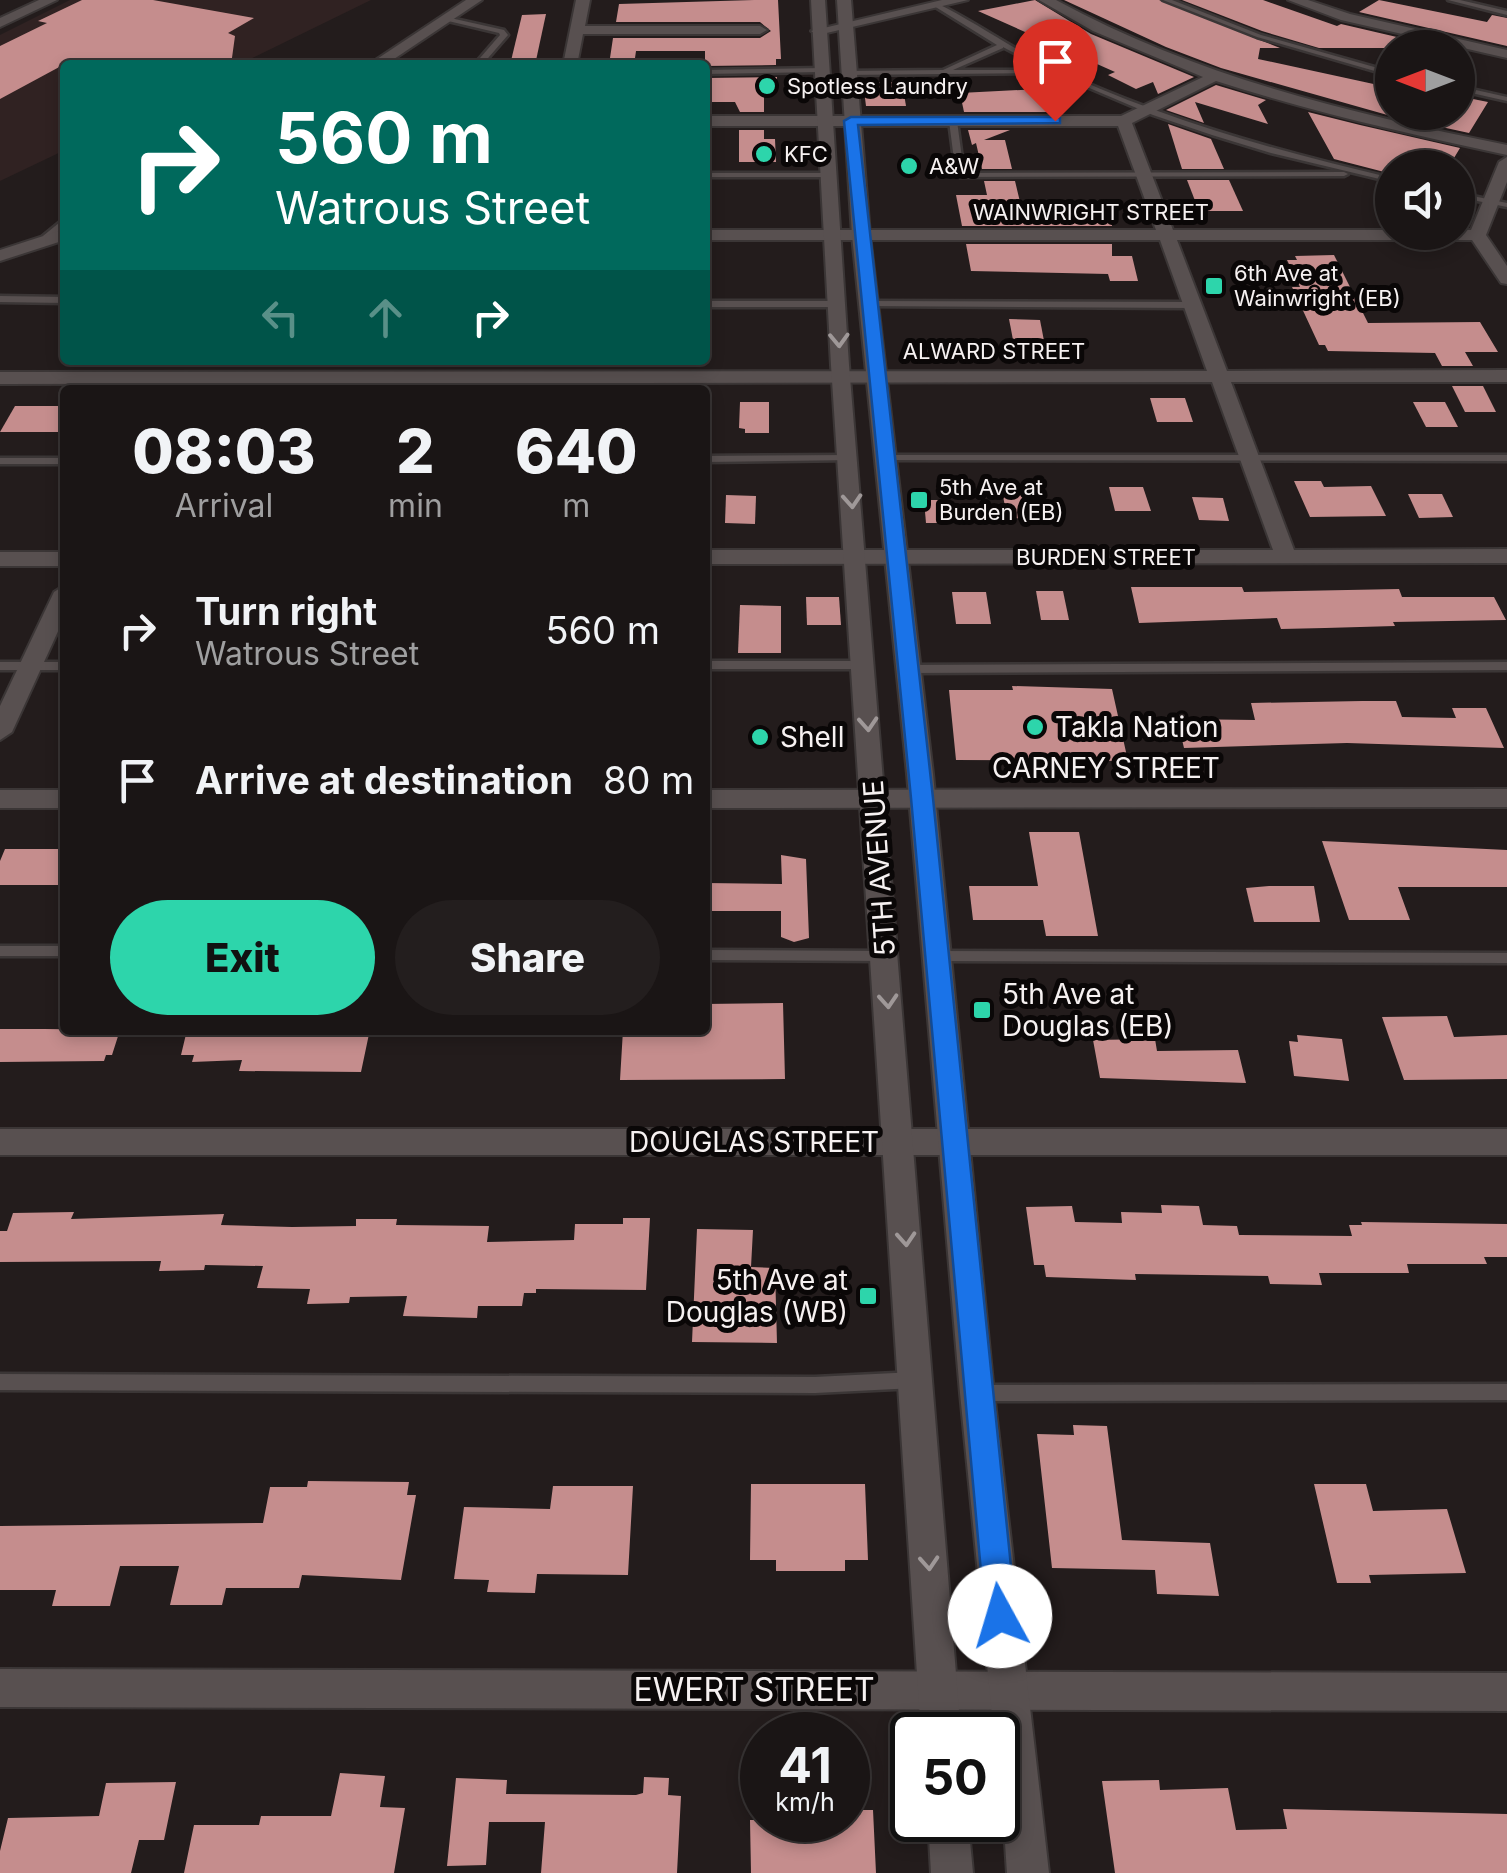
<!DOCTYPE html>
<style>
:root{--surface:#1a1515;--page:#231e1e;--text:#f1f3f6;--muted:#9f9fa0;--line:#383434;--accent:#2dd5ab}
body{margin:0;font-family:Inter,sans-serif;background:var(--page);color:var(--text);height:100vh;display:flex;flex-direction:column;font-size:38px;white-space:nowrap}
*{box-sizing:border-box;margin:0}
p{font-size:32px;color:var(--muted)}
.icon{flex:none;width:55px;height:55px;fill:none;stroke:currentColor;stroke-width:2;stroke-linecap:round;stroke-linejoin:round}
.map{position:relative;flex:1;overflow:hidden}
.details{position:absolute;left:60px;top:385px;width:650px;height:650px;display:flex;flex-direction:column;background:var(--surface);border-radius:10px;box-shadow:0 5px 15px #0003,0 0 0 2px var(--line)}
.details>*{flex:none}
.banner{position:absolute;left:60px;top:60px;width:650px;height:305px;border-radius:10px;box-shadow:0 5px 15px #0003,0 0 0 2px var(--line);background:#00695c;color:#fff;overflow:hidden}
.needle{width:65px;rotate:270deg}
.controls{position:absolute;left:1375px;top:30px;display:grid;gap:20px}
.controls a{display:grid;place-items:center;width:100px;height:100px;border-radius:50%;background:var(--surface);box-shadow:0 5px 15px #0003,0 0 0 2px var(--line);font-size:50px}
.speed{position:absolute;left:740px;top:1712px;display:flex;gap:20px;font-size:50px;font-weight:700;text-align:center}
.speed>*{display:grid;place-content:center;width:130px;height:130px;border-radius:50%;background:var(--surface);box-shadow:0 5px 15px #0003,0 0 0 2px var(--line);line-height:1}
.speed small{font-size:25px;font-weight:400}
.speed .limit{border:5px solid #111;border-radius:15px;background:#fff;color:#111}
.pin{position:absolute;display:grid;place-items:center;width:85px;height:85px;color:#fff;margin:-102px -42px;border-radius:50% 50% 50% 0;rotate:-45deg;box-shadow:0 0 10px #0007}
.pin .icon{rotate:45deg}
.me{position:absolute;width:110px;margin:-55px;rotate:354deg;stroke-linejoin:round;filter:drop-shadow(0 0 8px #0008)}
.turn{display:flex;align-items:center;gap:35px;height:210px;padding:0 50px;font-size:45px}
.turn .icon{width:130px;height:130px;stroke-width:2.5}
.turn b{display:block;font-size:70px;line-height:85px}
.lanes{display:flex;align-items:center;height:95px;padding:0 50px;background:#0003;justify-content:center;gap:50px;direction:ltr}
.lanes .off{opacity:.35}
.eta{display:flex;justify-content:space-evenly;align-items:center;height:170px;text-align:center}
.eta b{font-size:60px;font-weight:800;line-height:70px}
.cta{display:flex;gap:20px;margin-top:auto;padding:20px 50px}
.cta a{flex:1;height:115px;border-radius:60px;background:var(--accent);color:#111;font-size:40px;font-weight:800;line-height:115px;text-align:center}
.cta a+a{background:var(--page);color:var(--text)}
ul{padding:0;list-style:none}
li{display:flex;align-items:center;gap:30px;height:150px;padding:0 50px}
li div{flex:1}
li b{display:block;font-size:38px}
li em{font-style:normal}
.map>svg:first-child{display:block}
.built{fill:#302222}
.building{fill:#c58d8d}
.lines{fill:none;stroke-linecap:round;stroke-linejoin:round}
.service-casing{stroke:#3b3636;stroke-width:5}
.minor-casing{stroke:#3b3636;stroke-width:4}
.tertiary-casing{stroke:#3b3636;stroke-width:4}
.secondary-casing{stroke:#3b3636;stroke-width:4}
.service{fill:#585050;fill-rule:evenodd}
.minor{fill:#585050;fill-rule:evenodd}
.tertiary{fill:#585050;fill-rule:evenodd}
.secondary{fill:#585050;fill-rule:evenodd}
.oneway{stroke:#9f9898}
.route{fill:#1a73e8;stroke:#114b97;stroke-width:2.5}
.poi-dot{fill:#2dd5ab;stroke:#0a0707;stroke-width:4}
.labels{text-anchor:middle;stroke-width:10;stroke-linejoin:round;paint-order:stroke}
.far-poi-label{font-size:22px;fill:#f6f1f1;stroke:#0a0707;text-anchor:start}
.far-street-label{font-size:22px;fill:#f6f1f1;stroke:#0a0707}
.poi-label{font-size:28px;fill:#f6f1f1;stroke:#0a0707;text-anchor:start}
.street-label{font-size:28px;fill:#f6f1f1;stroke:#0a0707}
.near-street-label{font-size:32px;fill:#f6f1f1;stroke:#0a0707}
</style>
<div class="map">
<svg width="1507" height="1873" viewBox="0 0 1507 1873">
<rect width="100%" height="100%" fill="#231c1c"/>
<path class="built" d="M70,0H371L238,65H65V150L0,181V35Z"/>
<g class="building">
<path d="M82,0H153L254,18L228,33L235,36L231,65H63L0,99V46L47,23L38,21Z"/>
<path d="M754,0H778L781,59H776V65L705,66V51H636L635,58H610L613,38H760L771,31L760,22H616L619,4Z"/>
<path d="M1035,0L1091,34L1194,77L1158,94L1153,82L1136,89L1108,75L1115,72L978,11Z"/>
<path d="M1064,0H1159L1280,48H1260L1258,59L1392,88V112H1458V96L1488,102L1469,133L1391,116L1221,68L1166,47Z"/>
<path d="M1182,0H1263L1337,26L1341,24L1444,48H1319L1262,31Z"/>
<path d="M1379,0L1487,22L1492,15L1507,18V46L1359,12Z"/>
<path d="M546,14L535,65H510L522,15Z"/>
<path d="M777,77V91H764V112H740L735,102H705V78Z"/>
<path d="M863,82H902L906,106H866Z"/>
<path d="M1216,85L1266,100L1258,105L1268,124L1195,102L1204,123L1166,110Z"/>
<path d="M1040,89L1048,112H964L960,93Z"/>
<path d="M1308,112L1360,125L1460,148L1448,168H1392V174L1334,159Z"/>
<path d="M1168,124L1211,139L1224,169H1182Z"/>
<path d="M739,130H764V139H775L776,162H739Z"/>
<path d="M968,130H1010L984,140H1005L1012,169H982L976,143L972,145Z"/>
<path d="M1187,180H1229L1243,211H1199Z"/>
<path d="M984,181H1015L1021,206H1111L1112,226H962L956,195H987Z"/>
<path d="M966,244H1112V256H1132L1138,281H1110L1108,274L971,271Z"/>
<path d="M1334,255L1368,323L1480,322L1498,352H1465L1473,366H1442L1435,353L1328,351L1325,345H1319L1292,287H1300L1287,260H1297L1295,256Z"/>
<path d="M1009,319L1040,320L1045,346L1014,345Z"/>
<path d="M1452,386H1483L1496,412H1465Z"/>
<path d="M1150,398H1185L1193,422H1157Z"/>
<path d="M740,402H769V433H745V429L739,428Z"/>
<path d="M1413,402H1445L1458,427H1426Z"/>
<path d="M15,406H65V432H0Z"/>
<path d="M1294,481H1321L1324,487L1371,486L1386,516L1310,517Z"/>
<path d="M1109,487H1143L1151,511H1115Z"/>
<path d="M1002,490H1038L1044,519L1007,518Z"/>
<path d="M1408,494H1442L1453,517L1419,518Z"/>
<path d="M726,495L756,496L755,524L725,523Z"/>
<path d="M1192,497L1223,498L1229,521L1199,520Z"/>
<path d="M924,500H950L952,523H926Z"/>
<path d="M1131,587H1242L1244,592L1399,589L1402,597H1494L1506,620L1393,622L1395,626L1325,628L1281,629L1277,618L1139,623Z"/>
<path d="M1036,591H1063L1069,620H1041Z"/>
<path d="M952,592H986L991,624H956Z"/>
<path d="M806,597H839L841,625H807Z"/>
<path d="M740,605L781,606V653H738Z"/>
<path d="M1012,686L1112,689L1128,761L956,760L949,690H1013Z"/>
<path d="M1362,701H1396L1402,717L1456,718L1452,708H1486L1504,748L1347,743L1184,748L1177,719L1255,720L1251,703Z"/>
<path d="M1029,832H1079L1098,936H1046L1043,920H973L969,886H1038Z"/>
<path d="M1322,841L1507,850V887H1398L1410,920H1349Z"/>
<path d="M5,849H65V885H0V861Z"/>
<path d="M781,855L806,859L809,938L794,942L781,937V911H705V883L782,884Z"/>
<path d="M1269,886H1314L1320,922H1254L1246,888Z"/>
<path d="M783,1003L785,1079L620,1080L623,1030H705V1004Z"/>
<path d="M1447,1016L1454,1037L1507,1035V1079L1404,1080L1382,1017Z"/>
<path d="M0,1029H45L120,1030L112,1055H106L104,1061L0,1062Z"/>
<path d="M187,1030H236L235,1034H369L361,1072L239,1071L242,1060L192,1062L194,1055H181Z"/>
<path d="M1297,1035L1342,1039L1349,1081L1294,1076L1289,1041L1298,1042Z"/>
<path d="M1155,1039L1157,1051L1238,1050L1246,1083L1100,1078L1093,1040Z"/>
<path d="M1161,1205L1199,1206L1203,1225L1237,1226L1239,1235L1352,1236L1349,1225H1362L1361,1222L1507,1224V1257H1484L1487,1264H1407L1409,1273H1319L1322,1285L1270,1284L1268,1276L1135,1274L1136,1280L1046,1277L1044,1265H1034L1026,1207L1072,1206L1075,1222L1122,1223L1121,1212L1162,1213Z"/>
<path d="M74,1212L71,1219L224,1214L221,1225L292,1227L356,1226V1219H397L396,1225L489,1226L487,1242L574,1240L575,1224H623V1218H650L646,1290L536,1289V1293H524L522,1306H478L477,1318L403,1316L407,1296L350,1297L349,1303L307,1304L310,1289L257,1288L263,1266L205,1265L204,1270L159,1271L161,1261L0,1262V1231H7L13,1213Z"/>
<path d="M697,1229L753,1230L751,1267L775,1268L777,1343L692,1342Z"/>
<path d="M1073,1425L1107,1426L1122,1540L1210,1543L1219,1596L1157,1594L1155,1570L1052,1568L1037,1434L1074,1435Z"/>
<path d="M308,1481L409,1482L407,1495H416L401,1580L302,1575L299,1588H226L222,1605H170L179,1566H120L110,1606H52L56,1590H0V1526L263,1523L270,1487H307Z"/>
<path d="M751,1484H865L868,1560H845V1571H776V1560H750Z"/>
<path d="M1314,1484H1366L1373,1511L1447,1509L1466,1573L1369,1575L1371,1583H1337Z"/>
<path d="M553,1486H633L628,1575L537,1574L535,1593L487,1592L489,1580L454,1579L464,1507L550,1509Z"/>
<path d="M340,1773L385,1776L380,1807L405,1808L394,1873H184L194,1825H259L261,1816H331Z"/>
<path d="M644,1777L669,1778L668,1795L681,1796L677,1873H541L545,1822H489L486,1865L447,1866L456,1778L507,1780L506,1794L636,1795L643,1793Z"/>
<path d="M1159,1780L1160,1790L1228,1788L1236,1830L1287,1829L1283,1809L1507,1814V1873H1115L1102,1781Z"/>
<path d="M176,1782L164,1840H139L131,1873H0V1851L8,1818L99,1816L106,1783Z"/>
<path d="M848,1810H873L876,1873H751L750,1820H848Z"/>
</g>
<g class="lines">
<defs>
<g id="service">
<path d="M1163,0H1172L1261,35L1392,72V76L1257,37Z"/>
<path d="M1448,0H1460L1507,11V15Z"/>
<path d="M936,3C972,20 1006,45 1043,63C1154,117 1273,150 1392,178V182L1271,153L1212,135L1153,115L1054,73L844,75V71H847L943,70L997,45L934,6ZM1003,47L1046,70H953L1003,48Z"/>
<path d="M446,17L504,30L508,35L482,65H474L500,35L499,33L444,20Z"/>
<path d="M824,68V72H821L705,74V70Z"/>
<path d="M1458,86L1507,97V101L1458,90Z"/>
<path d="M953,119L957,121L964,173L1344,172L1348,174L1344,176L960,177L956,175L949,121Z"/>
<path d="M705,173H828L832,175L828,177H705Z"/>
<path d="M1458,193L1507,203V207L1458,197Z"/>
<path d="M65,218V225L49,240H43V236Z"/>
<path d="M0,296L65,297V303L0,302Z"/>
<path d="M705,301H838L843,304L838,307H705Z"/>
<path d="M869,301L1191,302L1196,305L1191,308L866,306L864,304Z"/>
<path d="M849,455L854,458L853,460L705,462V456Z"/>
<path d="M886,455H1507V461L882,460L881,458Z"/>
<rect x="0" y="458" width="65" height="6"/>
<path d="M705,661H864L870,665L864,669H705Z"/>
<rect x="0" y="662" width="65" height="8"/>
<path d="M1507,662V670L908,673L902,669L908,665Z"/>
<rect x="0" y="946" width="65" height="10"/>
<path d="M705,950L884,951L889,952L891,956L889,960L884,961L705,960Z"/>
<path d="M938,951L1507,953V963L938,961L933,960L931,956L933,952Z"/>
<path d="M915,1372L921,1374L924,1380L921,1386L915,1388L815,1393L0,1390V1374L815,1377Z"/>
<path d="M1507,1384V1400L978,1401L972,1399L969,1393L972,1387L978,1385Z"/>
</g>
<g id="minor">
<path d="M466,0H482L385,65H368Z"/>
<path d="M576,0H590L585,26H760L767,30L760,34H583L577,65H563Z"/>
<path d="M942,0H968L818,35L811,31Z"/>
<path d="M1039,0H1056C1198,77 1349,113 1507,145V155C1409,134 1312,112 1216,81L1132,123L1173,230H1471L1499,162L1507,157V182L1486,235L1507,266V284L1501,283L1472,240H1177L1227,371L1507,370V382H1231L1294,550L1507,549V563L705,564V550H1273L1212,382L0,384V372L1207,371L1160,240H705V230H1156L1118,126H705V116H1121L1203,77L1093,31Z"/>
<path d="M1288,0H1308L1350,14L1507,50V58L1341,20Z"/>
<path d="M65,229V240L0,261V250Z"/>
<rect x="0" y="552" width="65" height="14"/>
<path d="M65,585V616L12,732L0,740V706L54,592Z"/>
<rect x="0" y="1129" width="1507" height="26"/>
<path d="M0,1669L1507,1673V1711L0,1707Z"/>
</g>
<g id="tertiary">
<path d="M1507,789V807L705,808V790Z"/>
<rect x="0" y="790" width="65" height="18"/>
</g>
<g id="secondary">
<path d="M39,0H57L0,27V18Z"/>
<path d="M811,0H825L849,365L961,1735H921L831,365Z"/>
<path d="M837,0H851L870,235L933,774L994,1393L1049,1873H1007L998,1735H994L960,1393L907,774L852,235Z"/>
<path d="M928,1820H968L973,1873H931Z"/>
</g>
</defs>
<use href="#service" class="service-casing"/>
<use href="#minor" class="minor-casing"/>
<use href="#tertiary" class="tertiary-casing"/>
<use href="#secondary" class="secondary-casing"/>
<use href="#service" class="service"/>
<use href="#minor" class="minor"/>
<use href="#tertiary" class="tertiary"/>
<use href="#secondary" class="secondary"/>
</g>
<defs><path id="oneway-chevron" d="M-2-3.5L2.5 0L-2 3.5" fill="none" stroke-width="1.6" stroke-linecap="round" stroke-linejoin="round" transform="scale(2.5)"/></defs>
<g class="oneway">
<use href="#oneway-chevron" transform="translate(839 340) rotate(88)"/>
<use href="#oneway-chevron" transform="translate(852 501) rotate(86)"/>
<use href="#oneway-chevron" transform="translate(868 724) rotate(86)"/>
<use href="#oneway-chevron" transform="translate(888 1001) rotate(86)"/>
<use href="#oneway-chevron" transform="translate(906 1239) rotate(86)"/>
<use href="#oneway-chevron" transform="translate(929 1563) rotate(86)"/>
</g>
<path class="route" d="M1055,117L1060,118V123L858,125L933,798L1016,1616L1012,1627L1000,1631L989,1627L985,1616L911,798L844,121L851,117Z"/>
<g class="poi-dot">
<circle cx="767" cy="86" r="10"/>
<circle cx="764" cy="154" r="10"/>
<circle cx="909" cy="166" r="10"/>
<rect x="1204" y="276" width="20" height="20" rx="5"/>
<rect x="909" y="490" width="20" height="20" rx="5"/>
<circle cx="1035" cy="727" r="10"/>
<circle cx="760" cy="737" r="10"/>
<rect x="972" y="1000" width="20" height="20" rx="5"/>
<rect x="858" y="1286" width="20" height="20" rx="5"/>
</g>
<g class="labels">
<g class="far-poi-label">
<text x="787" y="94">Spotless Laundry</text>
<text x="784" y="162">KFC</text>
<text x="929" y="174">A&amp;W</text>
<text x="1234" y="281">6th Ave at<tspan x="1234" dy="25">Wainwright (EB)</tspan></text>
<text x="939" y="495">5th Ave at<tspan x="939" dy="25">Burden (EB)</tspan></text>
</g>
<g class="far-street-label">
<text x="1091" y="220">WAINWRIGHT STREET</text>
<text x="994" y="359">ALWARD STREET</text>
<text x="1106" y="565">BURDEN STREET</text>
</g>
<g class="poi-label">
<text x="1055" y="737">Takla Nation</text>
<text x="780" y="747">Shell</text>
<text x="1002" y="1004">5th Ave at<tspan x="1002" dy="32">Douglas (EB)</tspan></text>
<text x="848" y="1290" text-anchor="end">5th Ave at<tspan x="848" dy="32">Douglas (WB)</tspan></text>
</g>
<g class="street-label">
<text x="1106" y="778">CARNEY STREET</text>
<text transform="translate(879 868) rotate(-94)" y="10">5TH AVENUE</text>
<text x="754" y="1152">DOUGLAS STREET</text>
</g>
<g class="near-street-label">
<text x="754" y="1701">EWERT STREET</text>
</g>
</g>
</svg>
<div class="controls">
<a><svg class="needle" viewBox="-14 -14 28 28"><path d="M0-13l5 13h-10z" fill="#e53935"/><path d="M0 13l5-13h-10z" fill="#9f9fa0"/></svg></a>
<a><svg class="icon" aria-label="sound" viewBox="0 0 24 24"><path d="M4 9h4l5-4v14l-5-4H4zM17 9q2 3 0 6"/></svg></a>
</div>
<div class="speed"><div>41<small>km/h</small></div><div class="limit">50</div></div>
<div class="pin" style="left:1055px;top:121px;background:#d93025"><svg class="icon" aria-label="arrive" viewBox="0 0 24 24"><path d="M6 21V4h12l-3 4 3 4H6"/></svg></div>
<svg class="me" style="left:1000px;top:1616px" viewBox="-20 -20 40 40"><circle r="19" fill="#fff"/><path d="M0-13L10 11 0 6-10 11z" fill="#1a73e8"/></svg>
<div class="banner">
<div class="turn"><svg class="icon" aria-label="right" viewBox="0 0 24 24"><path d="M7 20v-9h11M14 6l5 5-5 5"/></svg><div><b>560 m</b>Watrous Street</div></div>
<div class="lanes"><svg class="icon off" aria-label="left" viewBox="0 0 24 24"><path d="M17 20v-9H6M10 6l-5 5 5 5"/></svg><svg class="icon off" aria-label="ahead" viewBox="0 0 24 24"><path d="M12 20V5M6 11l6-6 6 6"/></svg><svg class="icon" aria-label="right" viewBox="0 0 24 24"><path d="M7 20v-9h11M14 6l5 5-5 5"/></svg></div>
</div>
<section class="details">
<div class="eta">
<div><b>08:03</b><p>Arrival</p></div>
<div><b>2</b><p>min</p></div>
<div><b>640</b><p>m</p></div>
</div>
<ul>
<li><svg class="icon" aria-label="right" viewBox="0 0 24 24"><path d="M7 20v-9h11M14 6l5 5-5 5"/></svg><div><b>Turn right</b><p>Watrous Street</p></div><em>560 m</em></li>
<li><svg class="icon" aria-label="arrive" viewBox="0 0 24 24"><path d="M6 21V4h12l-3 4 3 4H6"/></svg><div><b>Arrive at destination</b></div><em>80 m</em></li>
</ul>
<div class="cta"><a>Exit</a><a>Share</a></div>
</section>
</div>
